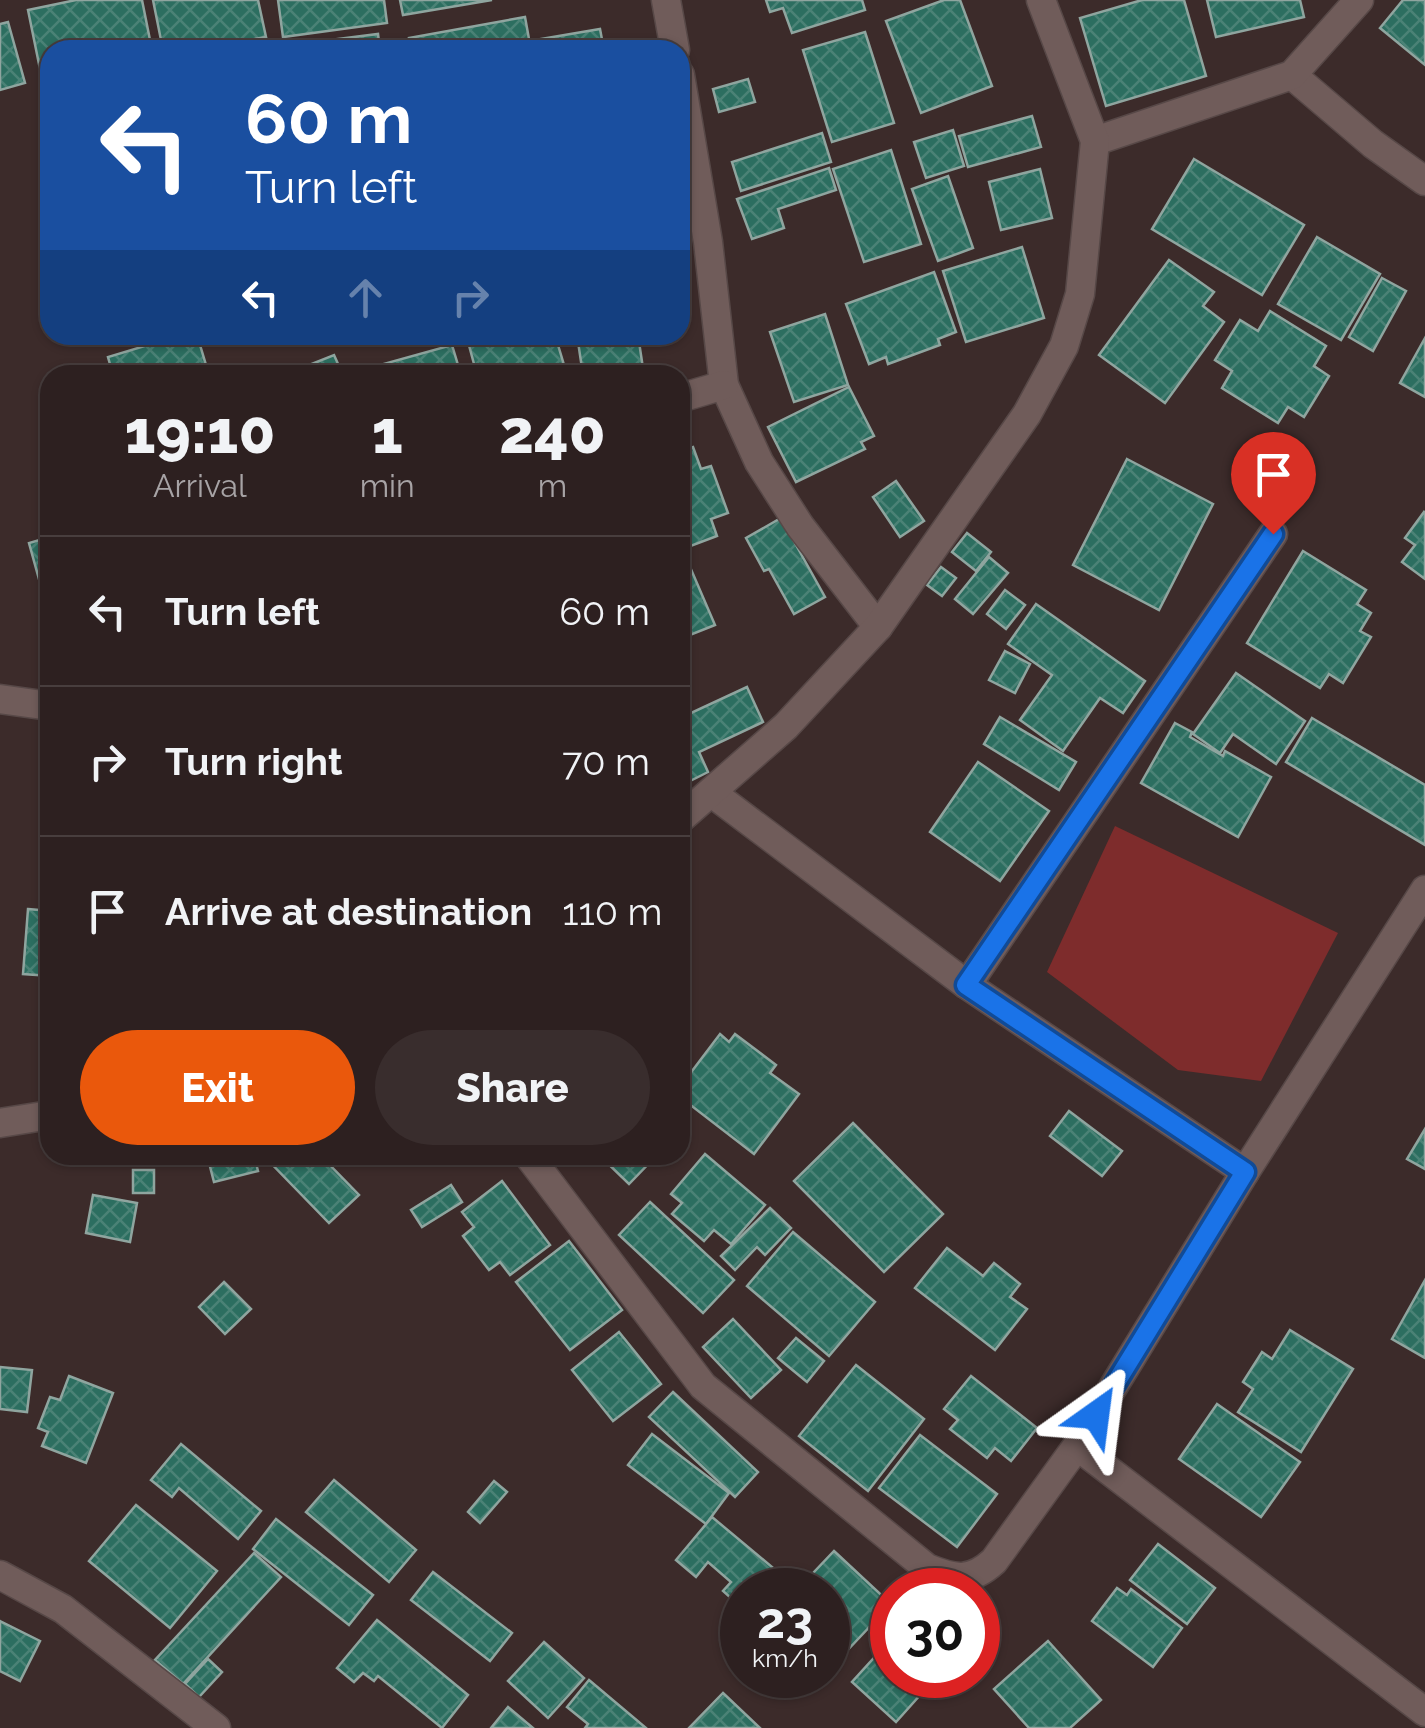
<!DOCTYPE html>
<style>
:root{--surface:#2d2020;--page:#392d2d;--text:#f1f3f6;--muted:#a7a3a5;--line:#483e3e;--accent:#ea580c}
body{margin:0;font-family:Raleway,sans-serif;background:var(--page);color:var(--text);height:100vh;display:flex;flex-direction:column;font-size:38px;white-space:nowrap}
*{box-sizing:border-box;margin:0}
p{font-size:32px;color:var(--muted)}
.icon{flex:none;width:55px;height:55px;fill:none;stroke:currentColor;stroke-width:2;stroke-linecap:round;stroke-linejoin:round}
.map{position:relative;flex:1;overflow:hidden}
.sheet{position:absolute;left:40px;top:365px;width:650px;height:800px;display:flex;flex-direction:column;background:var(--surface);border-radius:30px;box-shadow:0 2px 8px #0004,0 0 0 2px var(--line)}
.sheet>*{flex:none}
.hud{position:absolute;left:40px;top:40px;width:650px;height:305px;border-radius:30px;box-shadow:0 2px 8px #0004,0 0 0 2px var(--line);background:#1a4fa0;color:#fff;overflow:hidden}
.speed{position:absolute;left:720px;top:1568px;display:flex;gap:20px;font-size:50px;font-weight:700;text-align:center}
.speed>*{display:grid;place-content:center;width:130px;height:130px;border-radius:50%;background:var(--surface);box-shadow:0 2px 8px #0004,0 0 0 2px var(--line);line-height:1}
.speed small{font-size:25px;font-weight:400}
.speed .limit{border:15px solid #d22;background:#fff;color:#111}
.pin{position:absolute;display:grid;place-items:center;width:85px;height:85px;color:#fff;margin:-102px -42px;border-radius:50% 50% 50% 0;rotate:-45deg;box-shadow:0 0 10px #0007}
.pin .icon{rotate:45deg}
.me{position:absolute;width:110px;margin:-55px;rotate:31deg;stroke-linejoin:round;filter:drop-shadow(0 0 8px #0008)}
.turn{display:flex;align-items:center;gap:35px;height:210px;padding:0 40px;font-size:45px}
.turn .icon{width:130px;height:130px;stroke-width:2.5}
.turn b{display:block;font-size:70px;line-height:85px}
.lanes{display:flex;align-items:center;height:95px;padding:0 40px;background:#0003;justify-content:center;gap:50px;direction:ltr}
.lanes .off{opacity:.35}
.eta{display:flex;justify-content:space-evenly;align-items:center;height:170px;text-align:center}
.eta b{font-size:60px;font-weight:800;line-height:70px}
.primary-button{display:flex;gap:20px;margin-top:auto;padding:20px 40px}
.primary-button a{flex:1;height:115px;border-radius:60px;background:var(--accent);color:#fff;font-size:40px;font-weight:800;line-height:115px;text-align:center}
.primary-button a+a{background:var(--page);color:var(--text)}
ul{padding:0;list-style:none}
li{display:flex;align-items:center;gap:30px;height:150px;padding:0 40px;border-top:2px solid var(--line)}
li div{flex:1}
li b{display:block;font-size:38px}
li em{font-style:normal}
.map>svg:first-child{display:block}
.pitch{fill:#7e2c2c}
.building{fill:url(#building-cross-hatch);stroke:#8fa59f;stroke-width:2.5}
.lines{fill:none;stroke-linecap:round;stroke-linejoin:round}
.minor-casing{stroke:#574847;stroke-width:31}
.minor{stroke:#705c5a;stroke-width:28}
.route-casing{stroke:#114b97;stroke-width:25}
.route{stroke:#1a73e8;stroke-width:18}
</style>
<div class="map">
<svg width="1425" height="1728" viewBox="0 0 1425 1728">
<defs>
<pattern id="building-cross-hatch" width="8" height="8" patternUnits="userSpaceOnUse" patternTransform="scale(2.5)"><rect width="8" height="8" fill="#2c6e60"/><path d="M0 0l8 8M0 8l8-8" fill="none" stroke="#4b8276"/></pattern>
</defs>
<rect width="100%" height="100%" fill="#3c2b2a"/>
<path class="pitch" d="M1115,826L1338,933L1261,1081L1178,1070L1047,972Z"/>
<g class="building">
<path d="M76,0H142L152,50H50V77L42,79L28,10Z"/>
<path d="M153,0H258L266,37L191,50H163Z"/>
<path d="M278,0H384L387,23L283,37Z"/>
<path d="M400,0H492L403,15Z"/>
<path d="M766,0H862L865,10L792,33L783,8L770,12Z"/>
<path d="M944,0H960L992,86L921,113L886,21Z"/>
<path d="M1142,0H1184L1206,76L1106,106L1080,18Z"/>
<path d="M1207,0H1300L1304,17L1216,37Z"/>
<path d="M1403,0H1425V65L1380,28Z"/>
<path d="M525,17L531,50H411L409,38Z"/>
<path d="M8,22L25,83L0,90V24Z"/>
<path d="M600,29L604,50H537L535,40Z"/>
<path d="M865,32L894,123L832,142L803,50Z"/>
<path d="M378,34L380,50H291L290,45Z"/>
<path d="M748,79L755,102L719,112L713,89Z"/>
<path d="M1032,116L1041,147L968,167L959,136Z"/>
<path d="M953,130L964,166L926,178L914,142Z"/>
<path d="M822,133L831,162L741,191L732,162Z"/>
<path d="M891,150L921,244L864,262L833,169Z"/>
<path d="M1194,159L1304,225L1262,295L1152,229Z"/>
<path d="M829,168L836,190L778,209L784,228L752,239L737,199Z"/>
<path d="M1040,169L1052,218L1001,230L989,182Z"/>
<path d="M948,176L973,248L938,261L912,189Z"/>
<path d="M1317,237L1380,274L1341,340L1278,304Z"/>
<path d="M1022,247L1044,318L966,342L943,271Z"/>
<path d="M1169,260L1214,292L1203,306L1224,322L1165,403L1099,355Z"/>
<path d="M934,272L956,332L938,339L940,345L888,364L886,357L869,364L846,304Z"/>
<path d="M1382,278L1406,291L1373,351L1349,337Z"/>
<path d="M1270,311L1326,346L1314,366L1329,376L1304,417L1288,407L1278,423L1222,388L1232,371L1215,360L1240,320L1258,331Z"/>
<path d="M825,314L848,385L794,402L770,332Z"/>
<path d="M181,335H197L209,375H113L108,357Z"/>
<path d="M479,335H555L567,375H477L467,338Z"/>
<path d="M577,335H638L644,375H583Z"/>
<path d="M1425,338V397L1400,383Z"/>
<path d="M452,345L461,375H371L369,368Z"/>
<path d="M334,355L343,375H284Z"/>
<path d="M849,387L874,436L861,442L865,449L796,482L768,427Z"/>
<path d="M693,447L701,469L711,466L728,513L711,519L717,536L680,550V451Z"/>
<path d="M1127,459L1213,504L1159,610L1073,565Z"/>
<path d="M896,481L924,521L900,537L873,497Z"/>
<path d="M1424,512L1425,513V579L1402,562L1415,545L1405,538Z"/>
<path d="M781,518L825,597L794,614L769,569L764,571L746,538Z"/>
<path d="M967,533L991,552L976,571L952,552Z"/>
<path d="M50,537V619L29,543Z"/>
<path d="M1303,551L1366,590L1357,604L1371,613L1360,631L1371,637L1343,683L1329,674L1320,688L1247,643Z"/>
<path d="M989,557L1008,573L973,614L955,599Z"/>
<path d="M687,560L715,625L680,639V563Z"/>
<path d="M941,567L956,578L942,596L927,585Z"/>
<path d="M1005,590L1025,605L1006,629L987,614Z"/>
<path d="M1036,604L1145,681L1123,713L1100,698L1063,751L1020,720L1052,675L1008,644Z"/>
<path d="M1005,651L1030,664L1015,693L989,680Z"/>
<path d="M1236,673L1305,721L1276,764L1233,734L1220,753L1193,734Z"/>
<path d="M747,687L763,722L699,752L708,772L680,786V718Z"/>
<path d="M1000,717L1076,762L1059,790L984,744Z"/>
<path d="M1312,718L1425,785V845L1286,762Z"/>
<path d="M1175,723L1192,732L1190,737L1223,756L1225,751L1271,777L1238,837L1141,783Z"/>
<path d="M978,762L1049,811L1000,881L930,832Z"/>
<path d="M28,909L50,911V976L23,974Z"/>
<path d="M720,1034L729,1042L735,1034L776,1065L770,1073L799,1094L754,1154L680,1097V1087Z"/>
<path d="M1069,1111L1122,1151L1102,1176L1050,1136Z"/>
<path d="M853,1123L943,1214L884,1272L794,1181Z"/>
<path d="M1425,1129V1169L1407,1159Z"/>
<path d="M705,1154L765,1205L731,1244L714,1230L704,1241L672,1214L682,1203L671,1194Z"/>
<path d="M207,1155H254L258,1171L214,1182Z"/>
<path d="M263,1155H320L359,1195L329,1223Z"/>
<path d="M599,1155H657L629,1184Z"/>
<rect x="133" y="1170" width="21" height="23"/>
<path d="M502,1181L550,1245L510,1275L500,1262L489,1270L463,1236L474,1227L462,1212Z"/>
<path d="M451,1185L462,1202L422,1227L411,1210Z"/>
<path d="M93,1195L137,1203L130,1242L86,1233Z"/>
<path d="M650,1202L734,1280L703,1313L619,1235Z"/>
<path d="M770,1208L791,1228L765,1255L757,1247L735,1270L721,1256Z"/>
<path d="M793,1232L875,1302L829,1356L747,1286Z"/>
<path d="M569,1241L622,1310L570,1350L516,1282Z"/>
<path d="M947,1248L983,1276L994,1263L1020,1284L1010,1297L1027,1309L995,1350L915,1288Z"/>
<path d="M1425,1280V1358L1392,1339Z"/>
<path d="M224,1282L251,1309L225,1334L199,1307Z"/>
<path d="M733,1319L781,1370L751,1398L703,1347Z"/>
<path d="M1290,1330L1353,1369L1301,1452L1238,1412L1253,1389L1243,1382L1262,1352L1272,1359Z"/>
<path d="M619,1332L661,1384L613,1421L572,1370Z"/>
<path d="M796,1338L824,1361L807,1382L778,1358Z"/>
<path d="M856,1365L924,1419L868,1491L799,1436Z"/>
<path d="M0,1367L32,1370L27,1412L0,1409Z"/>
<path d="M69,1376L113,1393L86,1463L42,1446L48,1432L38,1428L50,1397L60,1400Z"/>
<path d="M971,1376L1037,1428L1011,1461L995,1448L987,1458L950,1429L958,1420L944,1409Z"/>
<path d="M673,1392L758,1472L735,1497L649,1417Z"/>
<path d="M1217,1404L1300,1462L1261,1517L1179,1459Z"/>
<path d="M652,1434L729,1493L706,1524L628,1465Z"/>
<path d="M920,1435L997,1494L957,1547L879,1488Z"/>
<path d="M181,1444L261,1511L238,1539L179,1488L172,1497L151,1480Z"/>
<path d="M334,1480L416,1550L389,1582L306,1512Z"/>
<path d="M494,1481L507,1492L480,1523L468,1512Z"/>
<path d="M136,1505L217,1571L170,1628L89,1561Z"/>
<path d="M712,1517L784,1577L772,1590H742V1608L723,1591L731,1582L708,1562L696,1577L676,1560Z"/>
<path d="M276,1519L373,1595L349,1625L253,1549Z"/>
<path d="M1158,1544L1215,1588L1187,1624L1130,1580Z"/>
<path d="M834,1551L891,1604L842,1656L828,1642V1590H797Z"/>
<path d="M254,1553L281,1577L183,1684L155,1660Z"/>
<path d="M433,1572L512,1633L490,1661L411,1600Z"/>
<path d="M1117,1588L1127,1595L1131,1589L1182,1628L1153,1667L1092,1621Z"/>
<path d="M377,1620L468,1695L442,1728L378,1676L374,1681L363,1673L354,1682L337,1668Z"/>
<path d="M0,1621L40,1641L20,1681L0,1671Z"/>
<path d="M892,1638V1675H938L896,1722L852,1682Z"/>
<path d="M1048,1641L1101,1700L1070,1728H1029L994,1689Z"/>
<path d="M544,1642L584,1678L548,1718L508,1681Z"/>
<path d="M208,1659L222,1672L199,1697L185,1684Z"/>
<path d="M589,1680L646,1728H585L588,1724L567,1707Z"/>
<path d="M723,1693L760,1728H689Z"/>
<path d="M508,1707L533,1728H491Z"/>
</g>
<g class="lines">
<defs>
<g id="minor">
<path d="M666,0L675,50"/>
<path d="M680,75L708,242L724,385L759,462L800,526L878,627"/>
<path d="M1292,75L1373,144L1425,181"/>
<path d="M1095,141L1292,75L1359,0"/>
<path d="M680,398L724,385"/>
<path d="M0,699L50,706"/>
<path d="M712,793L967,985L1245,1172"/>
<path d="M680,819L786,726L878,627L1027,414L1064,346L1080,294L1095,141L1041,0"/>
<path d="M1425,890L1245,1172L1077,1446L1425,1712"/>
<path d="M967,985L1273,534"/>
<path d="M0,1123L50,1115"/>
<path d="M528,1155L703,1386L927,1568C954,1579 970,1583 994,1561L1077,1446"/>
<path d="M0,1575L63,1609L216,1728"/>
</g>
</defs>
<use href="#minor" class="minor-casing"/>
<use href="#minor" class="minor"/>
</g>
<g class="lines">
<defs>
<path id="route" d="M1096,1415L1245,1172L966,985L1273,534"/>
</defs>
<use href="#route" class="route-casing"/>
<use href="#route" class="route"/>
</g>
</svg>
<div class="speed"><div>23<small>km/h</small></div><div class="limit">30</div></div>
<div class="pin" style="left:1273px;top:534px;background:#d93025"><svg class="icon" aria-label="arrive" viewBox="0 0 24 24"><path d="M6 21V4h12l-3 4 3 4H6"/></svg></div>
<svg class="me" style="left:1096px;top:1415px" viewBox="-20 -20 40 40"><path d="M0-17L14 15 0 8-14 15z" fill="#1a73e8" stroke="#fff" stroke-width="4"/></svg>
<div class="hud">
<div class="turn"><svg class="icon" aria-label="left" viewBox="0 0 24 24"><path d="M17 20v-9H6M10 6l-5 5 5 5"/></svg><div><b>60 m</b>Turn left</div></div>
<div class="lanes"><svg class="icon" aria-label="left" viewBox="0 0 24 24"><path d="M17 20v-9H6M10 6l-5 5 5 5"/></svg><svg class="icon off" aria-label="ahead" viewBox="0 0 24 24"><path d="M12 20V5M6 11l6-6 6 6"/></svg><svg class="icon off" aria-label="right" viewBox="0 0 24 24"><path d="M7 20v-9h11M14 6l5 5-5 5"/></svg></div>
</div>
<section class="sheet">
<div class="eta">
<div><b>19:10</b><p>Arrival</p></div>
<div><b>1</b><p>min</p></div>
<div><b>240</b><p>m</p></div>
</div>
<ul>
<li><svg class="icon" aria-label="left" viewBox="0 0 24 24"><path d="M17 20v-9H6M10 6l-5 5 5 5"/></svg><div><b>Turn left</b></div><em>60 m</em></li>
<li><svg class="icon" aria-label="right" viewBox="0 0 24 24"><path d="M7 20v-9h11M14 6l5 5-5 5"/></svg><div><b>Turn right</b></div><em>70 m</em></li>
<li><svg class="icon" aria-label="arrive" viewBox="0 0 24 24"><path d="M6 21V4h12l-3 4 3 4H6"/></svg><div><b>Arrive at destination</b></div><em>110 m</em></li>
</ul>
<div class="primary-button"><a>Exit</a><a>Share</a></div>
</section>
</div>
